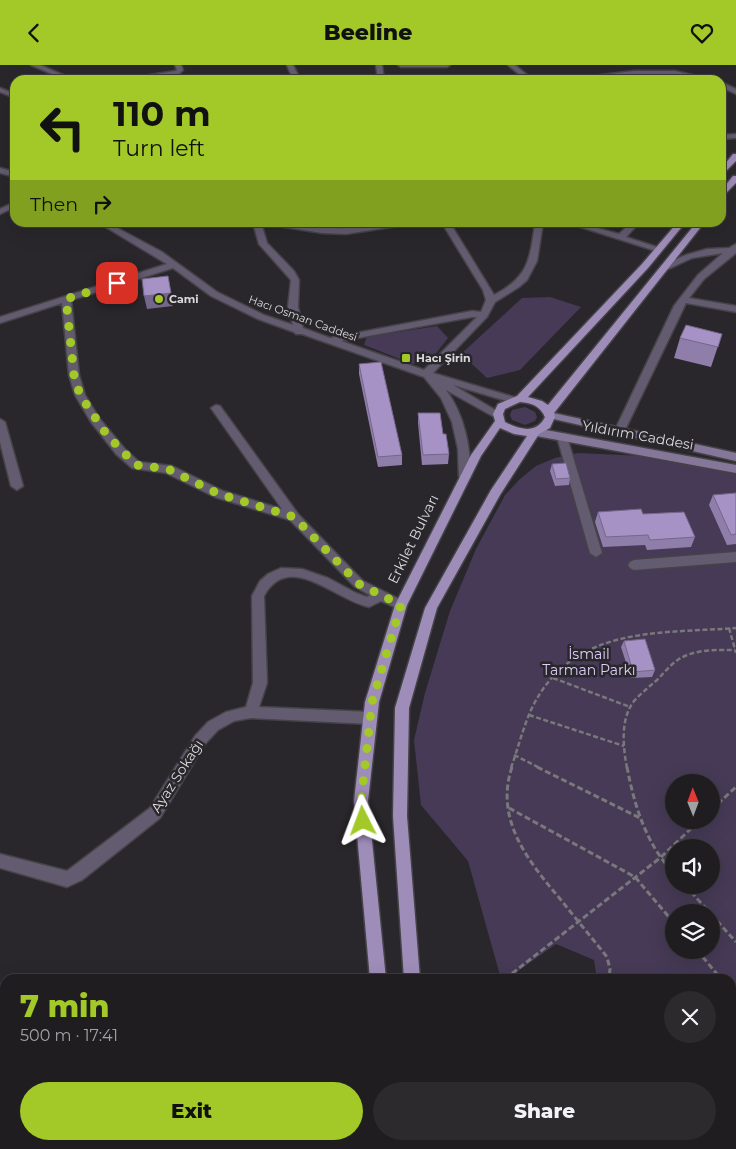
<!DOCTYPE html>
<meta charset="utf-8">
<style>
:root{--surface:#1f1d20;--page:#2c2a2d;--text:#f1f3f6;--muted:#a1a2a5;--line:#3c3b3e;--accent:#a2c927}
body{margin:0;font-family:Montserrat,sans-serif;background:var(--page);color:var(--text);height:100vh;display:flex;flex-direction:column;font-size:19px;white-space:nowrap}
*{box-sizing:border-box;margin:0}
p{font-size:16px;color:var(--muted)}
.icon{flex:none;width:28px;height:28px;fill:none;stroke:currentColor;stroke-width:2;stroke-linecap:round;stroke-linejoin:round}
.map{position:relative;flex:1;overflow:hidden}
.drawer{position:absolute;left:0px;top:909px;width:736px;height:176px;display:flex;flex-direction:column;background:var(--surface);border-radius:15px 15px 0 0;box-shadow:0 5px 20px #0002,0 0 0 1px var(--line)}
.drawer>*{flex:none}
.guide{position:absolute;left:10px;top:10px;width:716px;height:152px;border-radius:15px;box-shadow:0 5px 20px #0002,0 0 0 1px var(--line);background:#a2c927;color:#111;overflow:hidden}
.needle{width:32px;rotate:359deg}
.controls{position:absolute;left:665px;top:709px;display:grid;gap:10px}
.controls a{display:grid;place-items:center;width:55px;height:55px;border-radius:50%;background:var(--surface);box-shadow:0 5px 20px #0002,0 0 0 1px var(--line);font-size:25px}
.pin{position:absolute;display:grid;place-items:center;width:42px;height:42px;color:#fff;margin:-21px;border-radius:10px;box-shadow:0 2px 8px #0006}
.me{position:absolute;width:55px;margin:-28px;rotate:357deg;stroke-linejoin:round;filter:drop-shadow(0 0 4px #0008)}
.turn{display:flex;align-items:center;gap:18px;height:105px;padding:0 20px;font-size:22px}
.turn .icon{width:65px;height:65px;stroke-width:2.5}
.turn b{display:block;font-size:35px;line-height:42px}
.then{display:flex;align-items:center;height:48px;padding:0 20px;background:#0003;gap:10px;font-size:19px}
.round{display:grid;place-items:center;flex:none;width:52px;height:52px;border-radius:26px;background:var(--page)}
.summary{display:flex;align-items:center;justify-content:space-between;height:85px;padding:0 20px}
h1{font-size:30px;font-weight:800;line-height:38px;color:var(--accent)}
.cta{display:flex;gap:10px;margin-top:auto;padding:10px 20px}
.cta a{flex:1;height:58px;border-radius:30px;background:var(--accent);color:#111;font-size:20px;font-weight:800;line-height:58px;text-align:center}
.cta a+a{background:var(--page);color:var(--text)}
header{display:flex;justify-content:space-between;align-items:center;height:65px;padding:0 20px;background:var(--accent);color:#111;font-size:22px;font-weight:800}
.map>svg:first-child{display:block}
.green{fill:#463a56;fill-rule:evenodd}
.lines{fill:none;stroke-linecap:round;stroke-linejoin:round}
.street-casing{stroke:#454347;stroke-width:3}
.secondary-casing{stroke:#454347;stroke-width:3}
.primary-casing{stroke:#454347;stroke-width:3}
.path-far1{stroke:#79787b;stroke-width:2.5;stroke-dasharray:5 2.5;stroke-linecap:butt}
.path{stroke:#79787b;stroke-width:3;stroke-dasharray:6 3;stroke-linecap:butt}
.street{fill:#635b70;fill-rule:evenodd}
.secondary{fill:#857799;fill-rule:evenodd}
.primary{fill:#9e8db9;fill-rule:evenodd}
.wall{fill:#907eaa}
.shaded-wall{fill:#75668b}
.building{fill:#a792c6;stroke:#75668b}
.route{stroke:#a2c927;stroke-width:9;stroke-dasharray:0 16.2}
.poi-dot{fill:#a2c927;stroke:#29272b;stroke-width:2}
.labels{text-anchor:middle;stroke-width:5;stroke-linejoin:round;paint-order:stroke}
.far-poi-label{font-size:11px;font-weight:bold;fill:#dad9dc;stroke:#29272b;text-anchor:start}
.far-street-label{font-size:11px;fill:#dad9dc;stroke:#29272b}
.street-label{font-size:14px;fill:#dad9dc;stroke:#29272b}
.park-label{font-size:14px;fill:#dfcdfa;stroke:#29272b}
</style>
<header><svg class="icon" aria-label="back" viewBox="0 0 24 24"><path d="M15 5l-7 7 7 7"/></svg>Beeline<svg class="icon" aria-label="heart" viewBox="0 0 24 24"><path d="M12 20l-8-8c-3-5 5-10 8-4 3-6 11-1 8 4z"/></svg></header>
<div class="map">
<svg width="736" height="1084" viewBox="0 0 736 1084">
<rect width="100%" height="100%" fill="#29272b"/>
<g class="green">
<path d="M550,232L581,242L520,305L487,313L461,289L522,233Z"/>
<path d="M437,261L448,273L430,296L413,299L364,280L367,272Z"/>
<path d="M525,342L535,347L537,352L535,356L525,360L512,355L510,350L512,345Z"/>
<path d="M578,388L644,391L736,407V1084H628L627,1080H731V914H597L594,895L556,879L507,914H501L468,796L421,740L414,675L425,628L450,546L476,484L505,430L520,414L536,401L555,393ZM674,718H711V755H674ZM674,782H711V820H674ZM674,848H711V885H674Z"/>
</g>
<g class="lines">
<defs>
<g id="street">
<path d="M31,0H40L75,15H66Z"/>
<path d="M175,0H181L183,5L179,9L138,15H119L175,6L177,5Z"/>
<path d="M287,0H293L298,10L305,15C293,15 291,11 287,0Z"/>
<path d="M376,0H382L384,15H378Z"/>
<path d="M398,0H450L447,2H401Z"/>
<path d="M508,0H515L533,15H526Z"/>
<path d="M634,6H675L714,15C693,15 673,10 652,10C626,10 600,15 574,15L577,13Z"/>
<path d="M721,17L736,24V29L721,22Z"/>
<path d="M0,23L15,29V33L0,27Z"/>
<path d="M736,69V73L721,74V70Z"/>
<path d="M0,103L15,107V112L0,108Z"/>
<path d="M15,137V142L0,149V144Z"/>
<path d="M99,158H108L162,187L217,227L264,250L293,260L288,242L291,215L259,179L253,158H261L267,178L294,206L299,215L298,242L303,263L330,273L472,246L481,247L486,235L483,225L442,158H450L494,230C529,212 530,194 535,158H543L537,196L527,215L519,222L495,237L487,252L433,308L517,333L518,335L513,338L453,320L502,349L503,351L502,353L498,354L446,325C465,351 470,381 471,412L465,416L459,412L458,384L452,357L441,333L424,312L302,269H296L294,267L258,254L211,231L173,203L71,235L79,310L85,330L99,353L124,383L139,397L172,401L223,426L282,444L211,343L216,340L220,341L298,449L363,516L405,537L407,540L405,543L401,545L381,536L369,542C335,535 289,485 264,531L267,618L259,642L370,647L375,649L377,653L375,657L370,659L251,653L234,656L218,665L205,679L160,753L82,815L67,822L0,803V789L67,806L150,743L195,671L208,657L226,647L246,642L253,618L252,531L260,516L268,509L281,503L302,504L328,513L356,528L367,532L370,530L355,522L290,455L215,432L166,408L132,403L116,389L91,357L75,330L69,310L62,238L0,258V252L167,199ZM472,252H477L424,305L341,276Z"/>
<path d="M268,158C293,155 320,165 346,163C367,163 388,155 408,158L404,160L346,169L322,168L272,160Z"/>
<path d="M568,158H579L619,169L631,158H639L626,172L663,184L656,186Z"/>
<path d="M736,179V188L704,214L689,233L736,241V247L686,238L625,365L620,369L616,367L615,365L674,241L698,210L723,188L692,193L664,206L660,203L669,197L686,190L707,184L729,183Z"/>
<path d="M0,354L5,357L23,421L17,425L11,421L0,377Z"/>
<path d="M562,368L567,372L602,488L596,492L590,488L557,372Z"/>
<path d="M736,487V497L634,505L630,503L628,500L630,497L634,495Z"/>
</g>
<g id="secondary">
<path d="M549,347L736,388V396L545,352L544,350Z"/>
<path d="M535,363L736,400V408L531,370L530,367L531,364Z"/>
</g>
<g id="primary">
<path d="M733,89H736V96L721,111V104Z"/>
<path d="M733,111H736V118L721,133V126Z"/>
<path d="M677,158H685L648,203L528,332L542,336L548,340L696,158H704L554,348L555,352L550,363L539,369L500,430L437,543L409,643L407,751L420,914H404L393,751L395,643L425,543L491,425L527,371L514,369L500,363L481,391L407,540L379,637L368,736L386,914H370L354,736L365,637L395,540L471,390L495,356L493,349L498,339L517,331L642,199ZM520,337C532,338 540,341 545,352C537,369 519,365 505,357L503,349L505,344Z"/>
<rect x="386" y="1080" width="18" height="4"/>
<path d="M421,1080H439L440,1084H422Z"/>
</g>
</defs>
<use href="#street" class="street-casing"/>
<use href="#secondary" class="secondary-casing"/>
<use href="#primary" class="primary-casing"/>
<g class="path-far1">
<path d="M729,563L736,588"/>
<path d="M553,613L630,642"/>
<path d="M529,650L624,681"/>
<path d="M514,690L540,703"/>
<path d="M511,703C518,683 523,663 531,645C571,560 657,569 736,563"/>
<path d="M627,703C623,682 620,654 634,636C641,628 649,622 657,615C664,608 670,600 679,594C695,584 717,585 735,585"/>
</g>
<g class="path">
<path d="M512,702C494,755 529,797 561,835C576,854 592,873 607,892L610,904L609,914"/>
<path d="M537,702L640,753"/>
<path d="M627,702C634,739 646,780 674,808"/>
<path d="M509,743L635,812L674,858"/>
<path d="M711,745L736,722"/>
<path d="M685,820L710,848"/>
<path d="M711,849L736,877"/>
<path d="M697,885L721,914"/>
<path d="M505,914L660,793L700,755"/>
<path d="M731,925L736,931"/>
<path d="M731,1025L736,1022"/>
<path d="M731,1079L736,1084"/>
<path d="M636,1080L638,1084"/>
</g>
<use href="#street" class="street"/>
<use href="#secondary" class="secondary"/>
<use href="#primary" class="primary"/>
</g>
<g class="wall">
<path d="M722,269L711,302L674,293L680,273Z"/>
<path d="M359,299L402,390V400L378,402L359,309Z"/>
<path d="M418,348L443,369L449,389L448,399L422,400L418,358Z"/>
<path d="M552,399L570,413L569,420L555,421L550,406Z"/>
<path d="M736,428V479L727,480L709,440L713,430Z"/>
<path d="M598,447L643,449L695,472L691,482L647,485L645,480L603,482L595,457Z"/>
<path d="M624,576L655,605L652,612L631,613L621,582Z"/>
</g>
<path class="shaded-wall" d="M168,211L173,241L147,244L144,231Z"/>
<g class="building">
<path d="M168,211L171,228L144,231L142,214Z"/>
<path d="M686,260L722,269L718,282L680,273Z"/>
<path d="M381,297L402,390L378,392L359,299Z"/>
<path d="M418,348H440L443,369H446L449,389L423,390Z"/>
<path d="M566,398L570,413L556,414L552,399Z"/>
<path d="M736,428V469L731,470L713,430Z"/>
<path d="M641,444L643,449L684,447L695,472L650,475L648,470L606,472L598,447Z"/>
<path d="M645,574L655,605L633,607L624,576Z"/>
</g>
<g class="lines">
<path class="route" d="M117,218L66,234L74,310L80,330L107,370L136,400L168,404L219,429L294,452L359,519L401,540L372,637L361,736L363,756"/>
</g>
<g class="poi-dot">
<circle cx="159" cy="234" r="5"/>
<rect x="401" y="288" width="10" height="10" rx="2.5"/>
</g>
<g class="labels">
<g class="far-poi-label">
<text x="169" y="238">Cami</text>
<text x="416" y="297">Hacı Şirin</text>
</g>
<g class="far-street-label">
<text transform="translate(303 253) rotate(20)" y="4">Hacı Osman Caddesi</text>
</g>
<g class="street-label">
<text transform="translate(638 370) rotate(10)" y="5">Yıldırım Caddesi</text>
<text transform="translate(413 474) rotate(-64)" y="5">Erkilet Bulvarı</text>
<text transform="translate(177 711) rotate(-57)" y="5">Ayaz Sokağı</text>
</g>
<g class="park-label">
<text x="589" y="594">İsmail<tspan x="589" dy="16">Tarman Parkı</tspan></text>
</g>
</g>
</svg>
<div class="controls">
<a><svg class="needle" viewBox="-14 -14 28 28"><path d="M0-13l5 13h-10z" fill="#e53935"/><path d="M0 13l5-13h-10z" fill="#a1a2a5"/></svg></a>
<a><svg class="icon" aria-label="sound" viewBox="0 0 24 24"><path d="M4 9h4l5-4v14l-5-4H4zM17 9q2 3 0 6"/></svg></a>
<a><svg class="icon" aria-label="layers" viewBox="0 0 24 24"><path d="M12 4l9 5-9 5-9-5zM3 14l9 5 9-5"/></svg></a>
</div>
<div class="pin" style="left:117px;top:218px;background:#d93025"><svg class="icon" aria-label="arrive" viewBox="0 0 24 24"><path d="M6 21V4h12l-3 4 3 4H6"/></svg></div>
<svg class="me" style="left:363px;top:756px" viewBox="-20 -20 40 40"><path d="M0-17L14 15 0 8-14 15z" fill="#a2c927" stroke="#fff" stroke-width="4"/></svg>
<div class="guide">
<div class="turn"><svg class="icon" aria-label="left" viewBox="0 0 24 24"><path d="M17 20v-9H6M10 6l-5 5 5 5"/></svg><div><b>110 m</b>Turn left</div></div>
<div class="then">Then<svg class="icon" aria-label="right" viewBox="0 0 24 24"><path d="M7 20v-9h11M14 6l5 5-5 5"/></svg></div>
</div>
<section class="drawer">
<div class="summary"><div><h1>7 min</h1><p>500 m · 17:41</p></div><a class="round"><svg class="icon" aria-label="close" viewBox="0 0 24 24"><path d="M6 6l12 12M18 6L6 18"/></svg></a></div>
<div class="cta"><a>Exit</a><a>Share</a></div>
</section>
</div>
